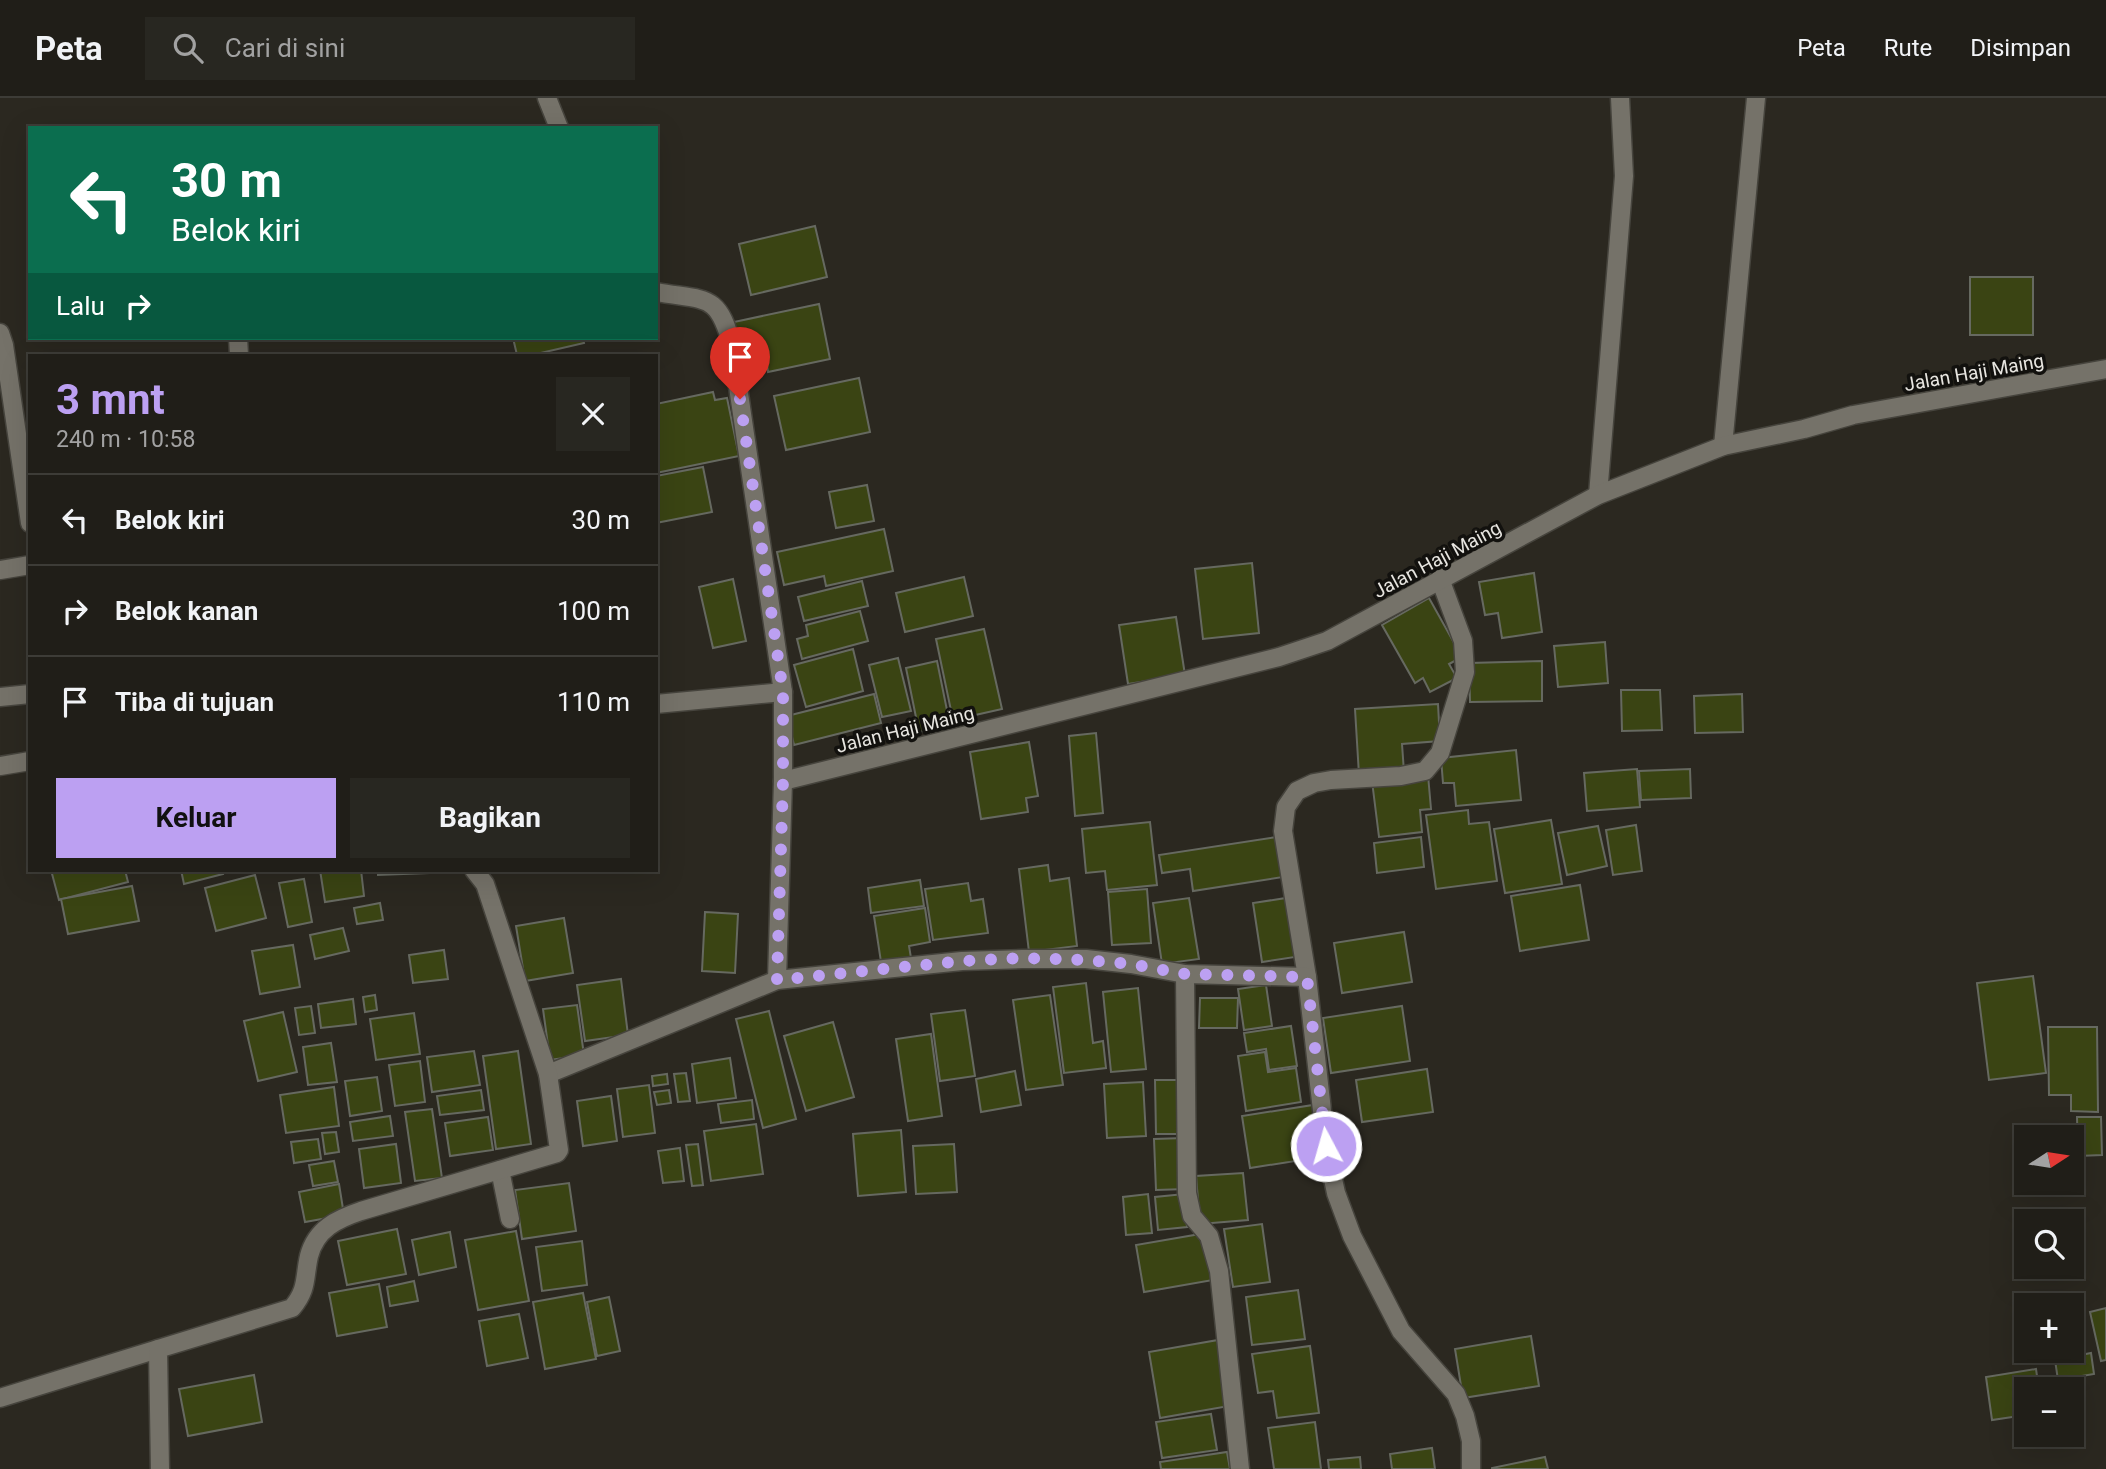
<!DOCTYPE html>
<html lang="id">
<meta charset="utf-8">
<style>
:root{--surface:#201e18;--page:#282721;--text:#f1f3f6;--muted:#a2a2a2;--line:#3d3c37;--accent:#bca0f2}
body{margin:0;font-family:Roboto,sans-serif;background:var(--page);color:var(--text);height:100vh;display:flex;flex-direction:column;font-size:26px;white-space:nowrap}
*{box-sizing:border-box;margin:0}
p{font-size:23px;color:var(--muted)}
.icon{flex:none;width:38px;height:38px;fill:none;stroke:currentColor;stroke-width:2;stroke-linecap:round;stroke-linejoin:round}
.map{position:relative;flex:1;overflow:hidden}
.side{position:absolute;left:28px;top:256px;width:630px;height:518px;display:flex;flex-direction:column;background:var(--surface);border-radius:0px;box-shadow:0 7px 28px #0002,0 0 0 2px var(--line)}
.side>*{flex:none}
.hud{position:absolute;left:28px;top:28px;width:630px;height:214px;border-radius:0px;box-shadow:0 7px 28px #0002,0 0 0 2px var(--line);background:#0b6e4f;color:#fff;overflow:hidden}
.needle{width:46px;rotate:78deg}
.tools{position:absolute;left:2014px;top:1027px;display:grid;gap:14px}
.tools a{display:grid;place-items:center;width:70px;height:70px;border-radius:0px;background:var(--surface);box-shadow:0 7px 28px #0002,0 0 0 2px var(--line);font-size:35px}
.pin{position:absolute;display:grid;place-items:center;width:60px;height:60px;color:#fff;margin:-72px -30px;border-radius:50% 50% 50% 0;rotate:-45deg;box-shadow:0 0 7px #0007}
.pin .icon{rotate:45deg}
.me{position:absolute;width:77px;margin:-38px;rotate:354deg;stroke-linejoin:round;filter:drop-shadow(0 0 5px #0008)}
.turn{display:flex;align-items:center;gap:24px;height:147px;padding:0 28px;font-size:32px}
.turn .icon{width:91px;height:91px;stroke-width:2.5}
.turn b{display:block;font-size:49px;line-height:60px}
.then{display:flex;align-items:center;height:66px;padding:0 28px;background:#0003;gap:14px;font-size:26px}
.round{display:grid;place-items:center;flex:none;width:74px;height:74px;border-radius:0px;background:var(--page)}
.head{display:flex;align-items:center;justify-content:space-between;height:119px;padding:0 28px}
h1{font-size:42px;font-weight:700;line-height:52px;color:var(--accent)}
.action{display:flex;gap:14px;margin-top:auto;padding:14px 28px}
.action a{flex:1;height:80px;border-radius:0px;background:var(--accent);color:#111;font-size:28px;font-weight:700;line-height:80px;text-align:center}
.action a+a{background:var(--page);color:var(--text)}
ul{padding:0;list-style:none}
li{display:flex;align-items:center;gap:21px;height:91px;padding:0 28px;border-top:2px solid var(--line)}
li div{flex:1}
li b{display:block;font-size:26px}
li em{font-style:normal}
header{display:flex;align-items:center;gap:42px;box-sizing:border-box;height:98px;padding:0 35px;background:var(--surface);border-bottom:2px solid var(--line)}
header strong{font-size:33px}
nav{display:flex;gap:38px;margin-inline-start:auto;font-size:24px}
.search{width:490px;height:63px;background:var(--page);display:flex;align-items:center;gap:18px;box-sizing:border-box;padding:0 24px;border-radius:0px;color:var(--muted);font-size:26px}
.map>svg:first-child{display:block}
.building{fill:#3a4413;stroke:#666960;stroke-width:2}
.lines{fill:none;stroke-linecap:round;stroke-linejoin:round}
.minor-casing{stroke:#46443d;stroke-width:21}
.minor{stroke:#757269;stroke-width:18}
.route{stroke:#bca0f2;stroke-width:12;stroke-dasharray:0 21.6}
.labels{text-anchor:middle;stroke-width:7;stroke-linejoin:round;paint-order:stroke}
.street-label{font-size:19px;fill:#e7e5e0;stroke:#12110e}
</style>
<header>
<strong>Peta</strong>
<div class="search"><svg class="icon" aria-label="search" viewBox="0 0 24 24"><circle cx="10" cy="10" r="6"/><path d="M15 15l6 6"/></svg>Cari di sini</div>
<nav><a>Peta</a><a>Rute</a><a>Disimpan</a></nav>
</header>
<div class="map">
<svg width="2106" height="1371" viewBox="0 0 2106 1371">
<rect width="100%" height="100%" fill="#2b2820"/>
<g class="building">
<path d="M815,128L827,179L751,197L739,146Z"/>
<rect x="1970" y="179" width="63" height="58"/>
<path d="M819,206L830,261L768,274L766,260L742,265L734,224Z"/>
<path d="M513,240H583L584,245L532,257H517Z"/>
<path d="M859,280L870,334L786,352L774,298Z"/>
<path d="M713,294L715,302L727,300L739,358L656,375V306Z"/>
<path d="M703,369L712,414L656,425V378Z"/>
<path d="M867,387L874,423L836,430L829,394Z"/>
<path d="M884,431L893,473L826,488L824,478L784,487L777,454Z"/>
<path d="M1252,465L1259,535L1203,541L1195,471Z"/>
<path d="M1534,475L1542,534L1502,540L1498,515L1485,517L1479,484Z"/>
<path d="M964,479L973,518L905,534L896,495Z"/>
<path d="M733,481L746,543L713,550L699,489Z"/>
<path d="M862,483L868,508L804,523L798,499Z"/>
<path d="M1429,500L1462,559L1449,566L1457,580L1430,594L1423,580L1415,585L1382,527Z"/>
<path d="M860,513L868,543L802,561L797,541L808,538L806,527Z"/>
<path d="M1176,519L1185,577L1128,586L1119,527Z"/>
<path d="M984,531L1002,611L953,622L936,541Z"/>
<path d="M1605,544L1608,585L1558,589L1554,548Z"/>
<path d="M853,551L863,593L806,609L794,567Z"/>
<path d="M898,560L911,613L882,619L869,567Z"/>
<path d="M937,563L950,627L919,634L906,570Z"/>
<path d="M1542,563V603L1470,604L1469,565Z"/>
<path d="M1621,592H1660L1662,632L1622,633Z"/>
<path d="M874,596L881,625L794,647L787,618Z"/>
<path d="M1742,596L1743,634L1695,635L1694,598Z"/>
<path d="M1438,606L1440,643L1402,646L1404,674L1359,677L1355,611Z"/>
<path d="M1096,635L1103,715L1075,718L1069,638Z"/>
<path d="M1029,644L1038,698L1026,700L1028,714L981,721L970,654Z"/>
<path d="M1516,652L1521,702L1456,708L1454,685H1443L1441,660Z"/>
<path d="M1637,671L1640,709L1587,713L1584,675Z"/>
<path d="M1690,671L1691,700L1641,702L1639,673Z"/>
<path d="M1428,677L1431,711L1420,712L1422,734L1379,739L1372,683Z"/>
<path d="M1468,712L1469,726L1489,724L1497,783L1436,791L1426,717Z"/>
<path d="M1551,722L1562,786L1505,795L1494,731Z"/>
<path d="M1150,724L1157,787L1107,792L1105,773L1086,775L1082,731Z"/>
<path d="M1636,727L1642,773L1613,777L1606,732Z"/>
<path d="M1598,728L1607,768L1567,777L1558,735Z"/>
<path d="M1277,739L1283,779L1193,793L1190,771L1162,775L1159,757Z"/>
<path d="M1421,739L1424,769L1377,775L1374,745Z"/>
<path d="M1048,767L1050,783L1069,780L1077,848L1029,854L1019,771Z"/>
<path d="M51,772H125L128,784L59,802Z"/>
<path d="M181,772H222L223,776L184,786Z"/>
<path d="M320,772H361L364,798L325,804Z"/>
<path d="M378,772H429V775L378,777Z"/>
<path d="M255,777L266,820L216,833L205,790Z"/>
<path d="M304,781L312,824L288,829L279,785Z"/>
<path d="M920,782L924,808L871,815L868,790Z"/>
<path d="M968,785L971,803L983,801L988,835L933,842L925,791Z"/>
<path d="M1580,787L1589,842L1520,853L1511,798Z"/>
<path d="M132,788L139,823L68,836L61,801Z"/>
<path d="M1147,791L1151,845L1112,847L1108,794Z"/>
<path d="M1189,800L1199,861L1162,866L1153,805Z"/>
<path d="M1286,800L1295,859L1262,864L1253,805Z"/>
<path d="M380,805L383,822L357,826L354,810Z"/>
<path d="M925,810L930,844L909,848L911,860L881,864L874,818Z"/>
<path d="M705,814L738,816L735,875L702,873Z"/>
<path d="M564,820L573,875L525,883L516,828Z"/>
<path d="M343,830L349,853L315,861L310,837Z"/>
<path d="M1404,834L1412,884L1342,895L1334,845Z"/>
<path d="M293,847L300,889L260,896L252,853Z"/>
<path d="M444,852L448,881L413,885L409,857Z"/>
<path d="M2033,878L2046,975L1989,982L1977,885Z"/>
<path d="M621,881L628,937L585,943L577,887Z"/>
<path d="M1086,885L1093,945L1103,943L1106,970L1064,975L1053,889Z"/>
<path d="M1266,887L1272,928L1244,932L1238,891Z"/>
<path d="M1138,890L1146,971L1111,974L1103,894Z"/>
<path d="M375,897L377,912L365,914L363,899Z"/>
<path d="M1050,897L1063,987L1026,992L1013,902Z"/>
<path d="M1200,900H1238L1237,930H1199Z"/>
<path d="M353,901L356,926L321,930L318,906Z"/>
<path d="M577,907L584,957L550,962L543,911Z"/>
<path d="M311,908L315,935L299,937L295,910Z"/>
<path d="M1402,908L1410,963L1331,975L1323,920Z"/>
<path d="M965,912L975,978L940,983L931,916Z"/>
<path d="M769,913L796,1021L763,1030L736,921Z"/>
<path d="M283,914L297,974L258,983L244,923Z"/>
<path d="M414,915L420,956L376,962L370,921Z"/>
<path d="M833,924L854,999L806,1013L784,938Z"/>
<path d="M1291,928L1297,968L1269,972L1266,951L1247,954L1244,935Z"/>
<path d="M2048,929H2097L2098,1014L2071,1013V997H2049Z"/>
<path d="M931,936L942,1018L908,1023L896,941Z"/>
<path d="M331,945L337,984L308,987L303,949Z"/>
<path d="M474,953L480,987L432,994L427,959Z"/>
<path d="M518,953L531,1046L496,1051L483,958Z"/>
<path d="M1265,954L1268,974L1296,970L1301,1004L1246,1013L1238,958Z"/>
<path d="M730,960L736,1000L697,1005L692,966Z"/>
<path d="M420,963L425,1004L395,1008L389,967Z"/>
<path d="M1427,971L1433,1014L1362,1024L1356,982Z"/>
<path d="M1015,973L1021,1007L981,1014L976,981Z"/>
<path d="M686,975L690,1003L678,1004L674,976Z"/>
<path d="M667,976L668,986L653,988L652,978Z"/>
<path d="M377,979L382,1013L350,1018L345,983Z"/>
<path d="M1155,982H1182L1183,1036H1156Z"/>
<path d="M1143,984L1146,1038L1107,1040L1104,986Z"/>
<path d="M649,987L655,1035L623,1039L617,991Z"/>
<path d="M334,989L339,1028L286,1035L280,997Z"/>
<path d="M481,992L484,1012L440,1017L437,998Z"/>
<path d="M669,992L671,1005L657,1007L654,994Z"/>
<path d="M611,998L617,1043L583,1048L577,1003Z"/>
<path d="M752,1002L754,1021L721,1025L718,1006Z"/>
<path d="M1313,1007L1321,1059L1250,1070L1242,1018Z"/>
<path d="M432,1011L442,1080L415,1083L405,1014Z"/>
<path d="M390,1018L393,1038L353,1043L350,1024Z"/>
<path d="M488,1019L493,1052L450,1058L445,1025Z"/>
<path d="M2077,1019H2101L2102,1057L2078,1058Z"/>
<path d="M756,1026L763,1076L711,1083L704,1033Z"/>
<path d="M901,1032L906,1094L858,1098L853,1036Z"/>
<path d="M336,1034L339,1054L325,1056L322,1035Z"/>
<path d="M1184,1040L1186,1091L1156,1092L1154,1041Z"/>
<path d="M318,1041L321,1061L294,1065L291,1044Z"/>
<path d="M396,1046L401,1085L364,1090L359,1051Z"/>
<path d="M698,1046L703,1087L692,1088L686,1047Z"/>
<path d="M954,1046L957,1094L916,1096L913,1048Z"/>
<path d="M680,1050L684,1083L663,1085L658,1053Z"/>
<path d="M334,1063L338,1084L313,1088L309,1067Z"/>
<path d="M1243,1075L1248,1122L1200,1126L1196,1078Z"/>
<path d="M569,1085L576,1133L522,1141L515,1092Z"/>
<path d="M339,1086L344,1117L305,1124L299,1094Z"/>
<path d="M1148,1096L1152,1135L1126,1137L1123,1099Z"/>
<path d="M1184,1096L1187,1129L1158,1132L1155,1099Z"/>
<path d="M1262,1126L1270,1184L1233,1189L1224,1131Z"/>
<path d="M397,1131L406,1176L347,1187L338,1143Z"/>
<path d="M516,1133L529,1203L478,1212L465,1142Z"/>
<path d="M450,1134L456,1169L419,1177L412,1142Z"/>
<path d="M1206,1135L1213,1182L1144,1194L1136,1147Z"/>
<path d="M582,1143L587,1187L542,1193L536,1149Z"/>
<path d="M414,1183L418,1203L390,1208L387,1189Z"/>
<path d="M379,1186L387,1229L337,1238L329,1195Z"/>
<path d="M1298,1192L1305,1241L1252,1247L1246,1199Z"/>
<path d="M583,1195L596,1261L545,1271L533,1204Z"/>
<path d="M609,1199L620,1253L597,1258L587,1204Z"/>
<path d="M2106,1210V1262L2101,1263L2090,1214Z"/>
<path d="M519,1216L528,1260L487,1268L479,1223Z"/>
<path d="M1531,1238L1539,1288L1463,1300L1455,1251Z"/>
<path d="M1218,1242L1229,1308L1160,1320L1149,1254Z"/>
<path d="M1310,1248L1319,1315L1277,1320L1273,1293L1258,1295L1252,1256Z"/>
<path d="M2091,1255L2094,1276L2058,1282L2055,1262Z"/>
<path d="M2036,1271L2039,1292H2026V1317L1992,1322L1986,1279Z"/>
<path d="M254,1277L262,1324L188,1338L179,1291Z"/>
<path d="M1211,1316L1217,1352L1162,1360L1156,1324Z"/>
<path d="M1315,1324L1321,1371H1274L1268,1330Z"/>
<path d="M1432,1350L1435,1371H1392L1390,1356Z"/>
<path d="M1227,1354L1230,1371H1161L1160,1364Z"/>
<path d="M1360,1359L1361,1371H1329L1328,1362Z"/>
<path d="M1545,1359L1548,1371H1492V1370Z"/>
</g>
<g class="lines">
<defs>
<g id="minor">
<path d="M547,0L559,30"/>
<path d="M656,194C706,203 718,194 732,248L783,594V683L777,882"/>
<path d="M0,235L4,247L30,425"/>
<path d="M238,240L239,257"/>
<path d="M1723,348L1756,0"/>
<path d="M1598,397L1624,78L1620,0"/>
<path d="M0,472L30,467"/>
<path d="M1440,481L1463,543L1465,574L1440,655L1425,673L1401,678L1331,682L1314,685L1297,693L1286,709L1283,733L1307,879L1326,1048L1336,1095L1352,1138L1401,1233L1456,1296L1465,1318L1471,1343V1371"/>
<path d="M0,599L30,596"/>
<path d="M656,606L783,594"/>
<path d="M0,668L30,663"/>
<path d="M783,683L1279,559L1327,543L1598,397L1723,348L1804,331L1853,317L2106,271"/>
<path d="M1185,876L1187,1095L1192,1118L1209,1138L1219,1173L1240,1371"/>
<path d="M548,976L777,882L962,863L1022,861H1086L1131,866L1185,876L1307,879"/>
<path d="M500,1072L510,1121"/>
<path d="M0,1300L158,1251"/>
<path d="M160,1371L158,1251L292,1210C308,1191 304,1180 309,1158C316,1131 337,1121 361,1113L557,1055L559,1052L548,976L485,786L474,772"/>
</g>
</defs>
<use href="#minor" class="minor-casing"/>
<use href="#minor" class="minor"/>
</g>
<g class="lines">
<path class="route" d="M740,301L783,594V683L777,882L962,863L1022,860L1086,862L1131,866L1185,876L1307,879L1326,1048"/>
</g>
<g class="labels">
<g class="street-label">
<text transform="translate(1974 274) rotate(-10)" y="7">Jalan Haji Maing</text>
<text transform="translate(1437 461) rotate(-28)" y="7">Jalan Haji Maing</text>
<text transform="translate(905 631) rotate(-14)" y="7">Jalan Haji Maing</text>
</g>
</g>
</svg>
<div class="tools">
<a><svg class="needle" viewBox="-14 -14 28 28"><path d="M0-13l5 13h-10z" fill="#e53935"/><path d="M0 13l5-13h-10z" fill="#a2a2a2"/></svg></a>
<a><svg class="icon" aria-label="search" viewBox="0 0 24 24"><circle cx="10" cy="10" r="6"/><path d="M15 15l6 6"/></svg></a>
<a>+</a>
<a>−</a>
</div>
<div class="pin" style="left:740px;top:301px;background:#d93025"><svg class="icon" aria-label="arrive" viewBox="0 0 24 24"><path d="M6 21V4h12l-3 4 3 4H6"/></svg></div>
<svg class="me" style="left:1326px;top:1048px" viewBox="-20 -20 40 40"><circle r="17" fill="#bca0f2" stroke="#fff" stroke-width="3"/><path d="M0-11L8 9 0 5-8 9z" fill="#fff"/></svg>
<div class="hud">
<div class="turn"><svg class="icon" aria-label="left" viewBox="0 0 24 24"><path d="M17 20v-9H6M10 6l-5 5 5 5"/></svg><div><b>30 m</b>Belok kiri</div></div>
<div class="then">Lalu<svg class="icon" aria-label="right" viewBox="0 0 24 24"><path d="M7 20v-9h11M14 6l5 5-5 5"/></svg></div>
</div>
<section class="side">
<div class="head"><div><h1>3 mnt</h1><p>240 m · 10:58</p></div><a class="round"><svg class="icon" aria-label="close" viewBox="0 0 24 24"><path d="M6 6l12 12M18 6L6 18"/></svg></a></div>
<ul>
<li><svg class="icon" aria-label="left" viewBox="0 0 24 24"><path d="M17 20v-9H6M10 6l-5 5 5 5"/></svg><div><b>Belok kiri</b></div><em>30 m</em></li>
<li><svg class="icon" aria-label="right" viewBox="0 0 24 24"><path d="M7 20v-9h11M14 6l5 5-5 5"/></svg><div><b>Belok kanan</b></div><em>100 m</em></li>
<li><svg class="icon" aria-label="arrive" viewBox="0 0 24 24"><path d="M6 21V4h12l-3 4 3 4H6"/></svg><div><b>Tiba di tujuan</b></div><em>110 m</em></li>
</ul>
<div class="action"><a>Keluar</a><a>Bagikan</a></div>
</section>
</div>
